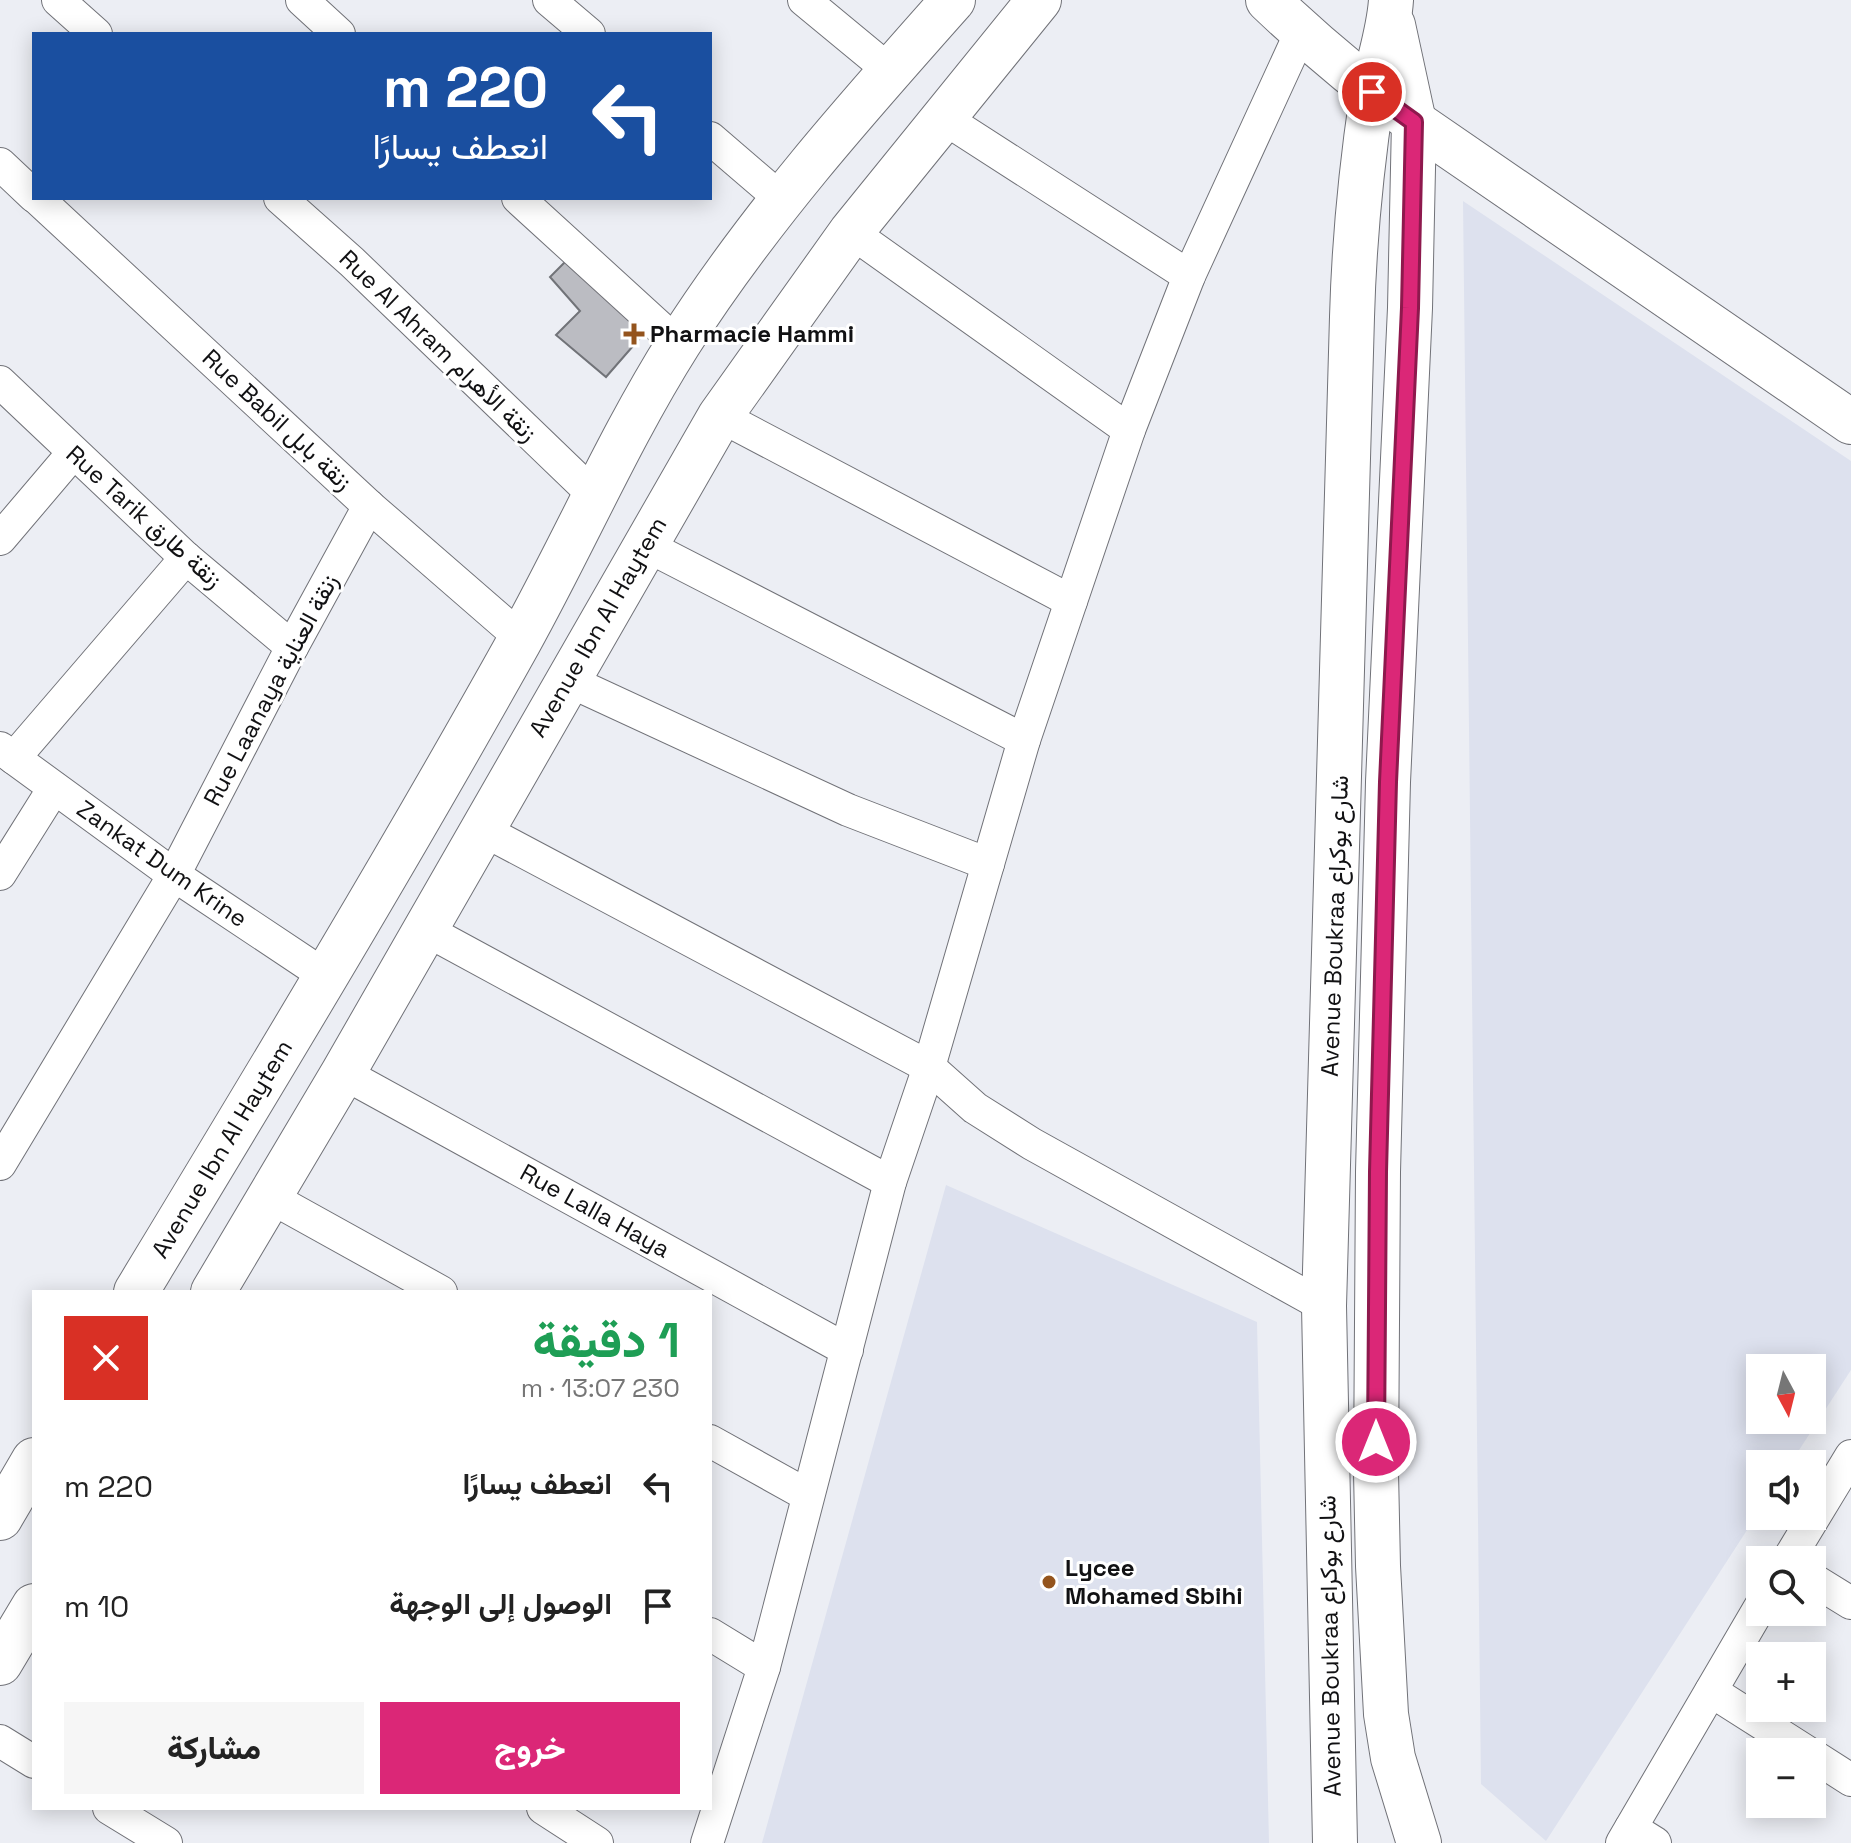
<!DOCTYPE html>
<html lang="ar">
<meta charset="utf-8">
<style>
:root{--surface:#fff;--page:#f6f6f6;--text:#222;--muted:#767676;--accent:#db2777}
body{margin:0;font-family:"Space Grotesk",Vazirmatn,sans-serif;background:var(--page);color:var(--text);direction:rtl;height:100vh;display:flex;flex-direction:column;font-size:30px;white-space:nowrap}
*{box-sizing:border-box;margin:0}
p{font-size:26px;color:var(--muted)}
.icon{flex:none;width:44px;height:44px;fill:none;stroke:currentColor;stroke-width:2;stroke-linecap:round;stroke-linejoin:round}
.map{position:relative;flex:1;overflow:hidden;direction:ltr}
.panel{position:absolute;left:32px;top:1290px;width:680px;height:520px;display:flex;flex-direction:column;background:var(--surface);border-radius:0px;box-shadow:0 4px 20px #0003;direction:rtl}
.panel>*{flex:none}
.top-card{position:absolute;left:32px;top:32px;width:680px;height:168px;border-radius:0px;box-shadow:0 4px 20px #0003;direction:rtl;background:#1a4fa0;color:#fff;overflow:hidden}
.needle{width:52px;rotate:173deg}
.fabs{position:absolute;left:1746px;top:1354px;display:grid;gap:16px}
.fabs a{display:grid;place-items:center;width:80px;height:80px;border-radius:0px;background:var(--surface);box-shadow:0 4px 20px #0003;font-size:40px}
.pin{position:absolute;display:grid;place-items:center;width:68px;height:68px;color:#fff;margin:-34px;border:4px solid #fff;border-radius:50%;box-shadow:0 2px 8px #0007}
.me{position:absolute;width:88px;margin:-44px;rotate:0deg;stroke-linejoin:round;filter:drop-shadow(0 0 6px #0008)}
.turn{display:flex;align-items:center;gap:28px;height:168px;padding:0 32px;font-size:36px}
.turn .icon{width:104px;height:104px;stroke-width:2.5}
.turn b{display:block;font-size:56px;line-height:68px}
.round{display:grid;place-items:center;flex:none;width:84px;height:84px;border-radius:0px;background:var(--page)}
.head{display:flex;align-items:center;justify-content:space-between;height:136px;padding:0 32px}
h1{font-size:48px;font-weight:800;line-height:60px;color:#1e9e55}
.cta{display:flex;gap:16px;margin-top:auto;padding:16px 32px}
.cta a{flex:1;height:92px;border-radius:0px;background:var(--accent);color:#fff;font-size:32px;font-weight:800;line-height:92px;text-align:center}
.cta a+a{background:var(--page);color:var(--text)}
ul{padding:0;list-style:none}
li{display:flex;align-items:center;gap:24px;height:120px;padding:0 32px}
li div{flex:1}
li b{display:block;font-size:30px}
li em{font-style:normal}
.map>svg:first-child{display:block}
.built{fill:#dde1ee;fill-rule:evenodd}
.building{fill:#bbbcc2;stroke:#717378;stroke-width:2}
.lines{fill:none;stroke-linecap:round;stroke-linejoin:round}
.street-casing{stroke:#717278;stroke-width:34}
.secondary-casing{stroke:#717278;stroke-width:46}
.street{stroke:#fff;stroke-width:32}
.secondary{stroke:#fff;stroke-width:44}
.route-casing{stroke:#8e194d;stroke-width:20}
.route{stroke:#db2777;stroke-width:14}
.poi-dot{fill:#94541d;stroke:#fff;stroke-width:3}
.labels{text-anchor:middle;stroke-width:6;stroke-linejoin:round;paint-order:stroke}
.poi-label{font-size:24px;font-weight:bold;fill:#111113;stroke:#fff;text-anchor:start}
.street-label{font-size:24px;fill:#111113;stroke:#fff}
</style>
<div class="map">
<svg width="1851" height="1843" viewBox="0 0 1851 1843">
<rect width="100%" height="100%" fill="#eceef4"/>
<g class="built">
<path d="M1463,201L1851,461V1370L1790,1464H1760V1510L1546,1841L1481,1784ZM1760,1368H1812V1420H1760Z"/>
<path d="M946,1185L1257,1322L1269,1843H762Z"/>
</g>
<path class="building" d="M570,257L647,330L606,377L556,335L580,311L550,277Z"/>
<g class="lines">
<defs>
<g id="street">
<path d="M58,0L96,34"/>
<path d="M302,0L339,34"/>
<path d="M549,0L589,34"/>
<path d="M804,0L890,71"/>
<path d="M942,117L1189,276"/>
<path d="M710,138L781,199"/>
<path d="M0,164L34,196"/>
<path d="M37,198L369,506L521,638"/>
<path d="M280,198L352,262L594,495"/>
<path d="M518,198L678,344"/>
<path d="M851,232L1129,430"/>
<path d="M0,382L186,558L292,647"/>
<path d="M720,416L1071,601"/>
<path d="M0,539L73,453"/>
<path d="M645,545L1024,740"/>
<path d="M567,680L848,810L988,864"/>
<path d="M0,748L174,875L327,977"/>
<path d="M14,758L186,558"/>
<path d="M481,829L929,1067L975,1108L1032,1144L1324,1306"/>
<path d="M0,874L54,788"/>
<path d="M424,929L890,1182"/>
<path d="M343,1073L847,1350"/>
<path d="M0,1164L174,875L292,647L369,506"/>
<path d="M268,1196L441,1292"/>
<path d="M710,1441L807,1495"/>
<path d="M1788,1560L1851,1456"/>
<path d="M1812,1579L1851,1603"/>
<path d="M710,1634L764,1667"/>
<path d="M1711,1691L1807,1752"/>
<path d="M0,1741L34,1762"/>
<path d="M1812,1755L1851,1780"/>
<path d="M109,1808L166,1843"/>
<path d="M543,1808L597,1843"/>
<path d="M1631,1828L1655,1843"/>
<path d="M707,1843L764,1667L890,1182L929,1067L1024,740L1129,430L1189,276L1301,32"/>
<path d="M1622,1843L1760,1607"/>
</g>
<g id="secondary">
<path d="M1268,0C1314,44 1363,85 1414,122L1851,422"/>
<path d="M1393,25L1414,122L1410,308L1388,782L1378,1172L1376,1472L1378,1566L1386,1714L1393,1758L1419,1843"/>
<path d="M136,1292C266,1077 397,861 519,642C574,543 619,438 679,343C758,219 856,109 953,0"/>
<path d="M213,1292L343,1073L720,416L851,232L1039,0"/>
<path d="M0,1518L34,1460"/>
<path d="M0,1663L34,1606"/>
<path d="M1335,1843L1324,1306L1352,317C1354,243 1361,170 1372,96C1377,64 1389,33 1391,0"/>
</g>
</defs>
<use href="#street" class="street-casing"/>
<use href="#secondary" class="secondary-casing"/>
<use href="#street" class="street"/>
<use href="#secondary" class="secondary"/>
</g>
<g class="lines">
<defs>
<path id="route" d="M1372,92L1414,122L1410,308L1388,782L1378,1172L1376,1442"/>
</defs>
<use href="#route" class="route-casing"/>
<use href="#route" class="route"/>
</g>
<g class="poi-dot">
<path d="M630 322h8v8h8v8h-8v8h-8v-8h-8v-8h8z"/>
<circle cx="1049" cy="1582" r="8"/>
</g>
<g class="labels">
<g class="poi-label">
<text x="650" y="342">Pharmacie Hammi</text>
<text x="1065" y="1576">Lycee<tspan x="1065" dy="28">Mohamed Sbihi</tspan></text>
</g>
<g class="street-label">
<text transform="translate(438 346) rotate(44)" y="8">Rue Al Ahram زنقة الأهرام</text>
<text transform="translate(277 420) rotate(43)" y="8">Rue Babil زنقة بابل</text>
<text transform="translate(144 517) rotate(42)" y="8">Rue Tarik زنقة طارق</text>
<text transform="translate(598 627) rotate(-60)" y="8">Avenue Ibn Al Haytem</text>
<text transform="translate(271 690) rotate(-62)" y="8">Rue Laanaya زنقة العناية</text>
<text transform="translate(162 864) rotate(35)" y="8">Zankat Dum Krine</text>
<text transform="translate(1335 926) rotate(-88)" y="8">Avenue Boukraa شارع بوكراع</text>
<text transform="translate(222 1149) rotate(-59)" y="8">Avenue Ibn Al Haytem</text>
<text transform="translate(595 1211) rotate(29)" y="8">Rue Lalla Haya</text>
<text transform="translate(1330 1646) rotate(-91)" y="8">Avenue Boukraa شارع بوكراع</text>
</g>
</g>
</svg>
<div class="fabs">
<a><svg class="needle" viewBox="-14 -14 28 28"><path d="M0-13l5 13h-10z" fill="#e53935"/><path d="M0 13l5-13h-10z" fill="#767676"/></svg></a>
<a><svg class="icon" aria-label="sound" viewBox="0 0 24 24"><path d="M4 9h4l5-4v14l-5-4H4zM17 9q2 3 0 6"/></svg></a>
<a><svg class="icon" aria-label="search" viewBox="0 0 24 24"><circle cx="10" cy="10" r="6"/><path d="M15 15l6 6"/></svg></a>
<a>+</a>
<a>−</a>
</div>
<div class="pin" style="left:1372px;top:92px;background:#d93025"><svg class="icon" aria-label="arrive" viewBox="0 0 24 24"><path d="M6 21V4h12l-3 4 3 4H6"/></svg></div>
<svg class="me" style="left:1376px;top:1442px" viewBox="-20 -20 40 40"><circle r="17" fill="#db2777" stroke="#fff" stroke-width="3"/><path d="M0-11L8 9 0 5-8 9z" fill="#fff"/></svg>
<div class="top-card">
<div class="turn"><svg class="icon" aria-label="left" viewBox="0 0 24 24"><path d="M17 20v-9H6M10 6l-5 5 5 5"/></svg><div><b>220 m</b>انعطف يسارًا</div></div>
</div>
<section class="panel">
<div class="head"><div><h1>1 دقيقة</h1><p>230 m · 13:07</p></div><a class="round" style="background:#d93025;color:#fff"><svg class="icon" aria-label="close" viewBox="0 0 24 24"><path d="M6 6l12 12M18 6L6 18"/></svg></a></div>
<ul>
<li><svg class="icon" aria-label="left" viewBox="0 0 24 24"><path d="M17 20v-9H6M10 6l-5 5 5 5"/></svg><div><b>انعطف يسارًا</b></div><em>220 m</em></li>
<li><svg class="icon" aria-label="arrive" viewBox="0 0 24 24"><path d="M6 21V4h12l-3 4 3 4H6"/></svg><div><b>الوصول إلى الوجهة</b></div><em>10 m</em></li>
</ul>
<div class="cta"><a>خروج</a><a>مشاركة</a></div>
</section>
</div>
